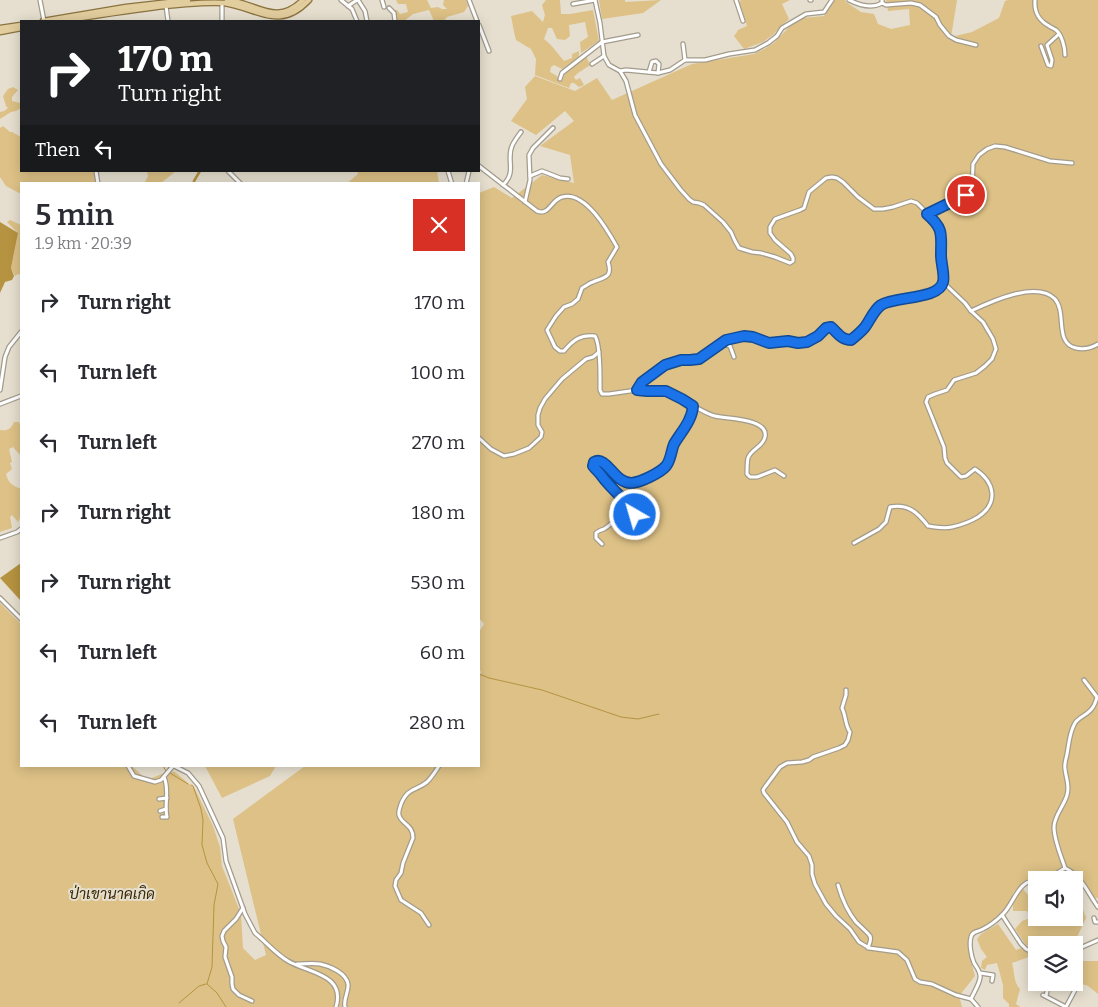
<!DOCTYPE html>
<meta charset="utf-8">
<style>
:root{--surface:#fff;--page:#f7f7f7;--text:#2b2b33;--muted:#7c7c81}
body{margin:0;font-family:Bitter,Sarabun,serif;background:var(--page);color:var(--text);height:100vh;display:flex;flex-direction:column;font-size:19px;white-space:nowrap}
*{box-sizing:border-box;margin:0}
p{font-size:16px;color:var(--muted)}
.icon{flex:none;width:28px;height:28px;fill:none;stroke:currentColor;stroke-width:2;stroke-linecap:round;stroke-linejoin:round}
.map{position:relative;flex:1;overflow:hidden}
.sheet{position:absolute;left:20px;top:182px;width:460px;height:585px;display:flex;flex-direction:column;background:var(--surface);border-radius:0px;box-shadow:0 2px 12px #0003}
.sheet>*{flex:none}
.hud{position:absolute;left:20px;top:20px;width:460px;height:152px;border-radius:0px;box-shadow:0 2px 12px #0003;background:#202124;color:#fff;overflow:hidden}
.fabs{position:absolute;left:1028px;top:871px;display:grid;gap:10px}
.fabs a{display:grid;place-items:center;width:55px;height:55px;border-radius:0px;background:var(--surface);box-shadow:0 2px 12px #0003;font-size:25px}
.pin{position:absolute;display:grid;place-items:center;width:42px;height:42px;color:#fff;margin:-21px;border:2px solid #fff;border-radius:50%;box-shadow:0 1px 5px #0007}
.me{position:absolute;width:55px;margin:-28px;rotate:322deg;stroke-linejoin:round;filter:drop-shadow(0 0 4px #0008)}
.turn{display:flex;align-items:center;gap:18px;height:105px;padding:0 15px;font-size:22px}
.turn .icon{width:65px;height:65px;stroke-width:2.5}
.turn b{display:block;font-size:35px;line-height:42px}
.then{display:flex;align-items:center;height:48px;padding:0 15px;background:#0003;gap:10px;font-size:19px}
.round{display:grid;place-items:center;flex:none;width:52px;height:52px;border-radius:0px;background:var(--page)}
.headline{display:flex;align-items:center;justify-content:space-between;height:85px;padding:0 15px}
h1{font-size:30px;font-weight:600;line-height:38px}
ul{padding:0;list-style:none}
li{display:flex;align-items:center;gap:15px;height:70px;padding:0 15px}
li div{flex:1}
li b{display:block;font-size:19px}
li em{font-style:normal}
.map>svg:first-child{display:block}
.green{fill:#ddc186}
.water{fill:#b69340}
.lines{fill:none;stroke-linecap:round;stroke-linejoin:round}
.stream{stroke:#b69340;stroke-width:1}
.canal{stroke:#b69340;stroke-width:2.5}
.minor-casing{stroke:#a39c8d;stroke-width:5.5}
.major-casing{stroke:#8a733f;stroke-width:7}
.minor{stroke:#fff;stroke-width:3}
.major{stroke:#e2cd9e;stroke-width:4.5}
.route-casing{stroke:#114b97;stroke-width:12}
.route{stroke:#1a73e8;stroke-width:9}
.labels{text-anchor:middle;stroke-width:4;stroke-linejoin:round;paint-order:stroke}
.park-label{font-size:15px;font-style:italic;fill:#382904;stroke:#e6dfcf}
</style>
<div class="map">
<svg width="1098" height="1007" viewBox="0 0 1098 1007">
<rect width="100%" height="100%" fill="#e6dfcf"/>
<g class="green">
<path d="M396,0H427L431,8L438,7L442,9H447L443,5L444,0H466L468,6L464,12L447,17L444,21H434L429,10L413,14L404,21L397,20L395,10H397L400,14L408,12L406,4H398Z"/>
<path d="M546,0H560L561,14H570L593,10L599,41L581,53L580,42L588,37L585,22L569,25L570,36L565,40L557,39L552,28H548L544,39L550,44L564,61L572,58V54L579,51V58L562,69L554,65L551,67L550,72L557,76L559,80L562,81L565,73L586,56L590,65C585,69 578,72 574,77L576,80L580,78L584,85L579,87L574,83H571L569,88L535,75L536,59L531,49L516,40L514,32L511,16L532,11L543,22L545,15L542,5Z"/>
<path d="M599,0H625V2L661,0L643,13L602,19Z"/>
<path d="M742,0H790L782,4L789,19L780,27L774,34L763,42L744,49L734,36L737,32L738,30L747,26L739,1Z"/>
<path d="M834,0H845L846,2L861,12L874,14L878,24L891,29L910,25L909,9L888,11L886,0H957L951,37L972,32L999,18L1005,1L1008,0H1098V898H1096L1069,872L1040,880L1029,878L1013,893L1015,896C1001,919 998,924 972,933C966,949 971,960 975,976L959,996L962,1007H0V603L21,624V766H132L147,780L169,771L175,772L195,789L213,826L220,847L222,866L241,914L243,948L255,960L266,955L233,819L305,766H479V677L481,672L479,669V632L484,624L479,618V193L494,187L512,198L542,175L574,183L570,155L540,146L574,121L565,111L536,135L511,121L527,99L525,87L535,76L575,91L597,78L612,100L692,64L754,54L766,48L775,42L789,27L803,18L824,16Z"/>
<path d="M13,87L18,90L12,97V101L20,103L21,101V108L16,111L11,112L0,119V112L4,111L8,108L6,106L3,96L8,89Z"/>
<path d="M3,126L10,132H12L21,137V171H94L95,184H21V194L6,186L0,177V128Z"/>
<path d="M147,171H176L161,183L145,182L148,176Z"/>
<path d="M357,171H437L439,184H346L358,174Z"/>
<path d="M10,220L21,225V275L18,274L15,276L11,268L18,233L7,222Z"/>
<path d="M14,422H19L21,427V456L13,447L9,449L12,462L10,463L12,469L6,474C8,483 13,486 21,489V515L18,522L12,515L10,517L12,528L0,532V430C8,431 11,429 14,422Z"/>
<path d="M205,766H276L270,776L222,798Z"/>
<path d="M1036,883V918H1074V896L1078,895L1086,918L1076,939L1081,961H1098V994L1088,986L1074,981V945H1036V951L1026,945L1015,929L1022,921L1030,918L1027,911H1013V902L1022,888L1030,897L1035,893L1031,884Z"/>
<path d="M998,924L1016,950L1021,948L1028,953L1033,954L1029,957L1012,963C1015,973 1013,981 1020,989L1016,1004L1020,1007H1009V1004L1003,998V985L997,963L987,965L985,970L981,968L982,961L987,957L981,949L977,939L981,934Z"/>
</g>
<g class="water">
<path d="M0,222L18,233L11,268L14,276L12,280L5,282L0,293Z"/>
<path d="M21,563V601L0,578Z"/>
</g>
<g class="lines">
<g class="stream">
<path d="M479,674L489,678L542,690L621,717L638,719L659,714"/>
<path d="M163,766L166,771"/>
<path d="M170,773L188,784"/>
<path d="M191,785L193,786L201,809L203,820L202,845L207,863L218,884L214,905L212,967L207,984L217,993L226,1007"/>
<path d="M179,1003L199,986L206,984"/>
</g>
<path class="canal" d="M194,184V181L200,171"/>
<defs>
<g id="minor">
<path d="M40,0L44,21"/>
<path d="M341,0L352,9L357,21"/>
<path d="M358,0L365,11L367,21"/>
<path d="M382,0L384,7"/>
<path d="M469,0L477,21"/>
<path d="M595,0L600,23L604,56L609,65L620,71L626,81L635,115L661,164L680,189L689,199L693,202L699,203L704,205L723,222L731,232L735,241L739,248L752,252L761,253L775,257L790,263L793,261V258L791,254L775,240L770,233V227L775,219L800,210L804,208L809,192L826,178L832,177L837,178L843,182L858,197L874,209H883L893,207L911,201L917,203L933,219L941,232V265L946,285L965,303L971,311C990,302 1037,280 1055,299C1067,313 1054,343 1076,348C1084,350 1091,348 1098,344"/>
<path d="M736,0L743,21"/>
<path d="M810,0H811"/>
<path d="M849,0C859,5 872,9 882,3V0"/>
<path d="M1035,0C1034,12 1038,20 1049,26C1050,27 1055,29 1056,30C1062,35 1065,48 1065,55"/>
<path d="M882,3L886,5L911,3L920,5L936,17L940,25L949,36L956,40L976,45"/>
<path d="M573,4L595,0"/>
<path d="M166,6L168,21"/>
<path d="M348,6L357,0"/>
<path d="M389,8L394,13L395,21"/>
<path d="M222,21V3"/>
<path d="M479,25L489,51"/>
<path d="M683,44L685,60"/>
<path d="M1041,46L1048,65L1051,66L1052,60L1047,45L1059,34"/>
<path d="M592,64L604,56"/>
<path d="M620,71L626,70L658,73L670,70L685,60H705L729,54L755,50L768,43L777,36L782,28L806,14L824,12L832,0"/>
<path d="M649,72L652,62L656,61L659,64L658,73"/>
<path d="M560,79L562,73L602,42L638,35"/>
<path d="M479,166L537,211C549,216 551,200 562,197C585,190 608,231 617,247L608,262C613,277 605,277 593,282C589,283 586,286 582,288L578,299L572,304L564,307L556,316L547,330L555,347L560,351H564C573,340 581,334 595,336C601,346 600,377 600,390L602,394H609L637,390L647,391H666L682,399L693,406C692,421 681,431 674,444C671,451 671,460 666,466C660,473 640,482 632,483C614,484 607,455 594,462L593,466C596,470 599,472 601,475C611,489 624,499 635,511V515C630,518 627,517 622,518C614,519 610,526 604,529C601,530 598,531 596,533V538L602,544"/>
<path d="M96,171L98,184"/>
<path d="M228,171L241,184"/>
<path d="M448,171L452,184"/>
<path d="M530,176L542,171L560,178L568,179"/>
<path d="M466,184L469,171"/>
<path d="M503,185C517,172 506,160 512,146C514,141 518,136 521,132"/>
<path d="M525,202L530,180L529,155L533,148L553,128"/>
<path d="M927,214L959,198L966,195L972,191L973,164L979,155L987,149L995,146L1005,147L1050,161L1072,163"/>
<path d="M721,344L730,346L734,357"/>
<path d="M0,390L5,357L9,347L21,332"/>
<path d="M637,390L642,382L649,376L665,365L673,361L699,359L726,340L744,336L753,337L769,343L788,341L798,343L807,342L818,336L826,328L831,327C837,333 841,340 851,340C856,336 861,332 865,326C871,319 875,307 885,303C898,299 934,296 941,287C942,285 943,282 944,280"/>
<path d="M0,404L21,396"/>
<path d="M693,406C700,409 707,414 715,416C726,419 769,418 765,437C763,447 751,449 748,458C747,463 747,469 747,474L750,477H757L775,470L784,476"/>
<path d="M479,438L491,449L504,456L514,454L529,448L541,437L542,432L538,425V415L540,408L545,399L562,379L586,359L593,357L599,352"/>
<path d="M0,538L17,532L21,529"/>
<path d="M854,543L879,529L886,522L890,507C908,503 918,513 928,526C936,527 944,529 952,527C961,525 970,522 978,517C999,503 995,482 975,469L966,476L961,477L947,463L945,458L944,447L926,402L928,397L935,394L947,390L954,380L976,373L985,366L992,359L996,349L993,339L983,322L971,311"/>
<path d="M0,598L21,619"/>
<path d="M846,690V695L842,708C846,716 845,725 850,732L848,740L845,745L839,748L813,757L809,760L802,762L787,763L780,767L765,787L763,790L764,793L787,822L797,842L809,856L812,865V874L815,884L826,904L836,916L850,929L859,942L869,948L898,952L907,960L915,979L920,982L932,984L956,995L971,999L978,1007"/>
<path d="M128,766L134,776L155,782L161,780L173,766"/>
<path d="M174,766L188,773L199,786L223,838L226,861L245,914L255,933C266,942 276,954 288,961C308,973 346,974 336,1007"/>
<path d="M159,799L167,798"/>
<path d="M160,811L166,809"/>
<path d="M162,817H167C164,804 170,790 164,777"/>
<path d="M1065,868C1061,856 1054,840 1054,827C1054,816 1064,806 1067,795C1070,785 1066,779 1065,769C1064,764 1066,759 1067,754C1069,744 1069,735 1074,725C1078,714 1092,718 1097,697L1084,680"/>
<path d="M1065,868C1082,876 1087,892 1098,907"/>
<path d="M1042,880L1049,878L1065,868"/>
<path d="M838,885C842,899 847,911 856,922C859,925 869,934 870,936C872,940 869,944 868,948"/>
<path d="M243,908L236,919L224,931L222,936L223,941L226,947L225,957L232,977V984L233,989L239,995L252,1001"/>
<path d="M1002,915L1021,944L1026,949L1036,954"/>
<path d="M1094,918L1095,922H1098"/>
<path d="M429,925L421,913L401,900L395,886L396,880L401,873L403,863L413,838C413,824 401,824 399,815C398,812 400,807 401,804C408,787 416,791 427,782C432,777 435,772 439,766"/>
<path d="M1080,948L1098,940"/>
<path d="M297,964C304,964 313,963 320,964C330,966 346,973 348,984C349,992 343,999 345,1007"/>
<path d="M980,973L993,975L992,981"/>
<path d="M1043,995L1066,1007L1075,990"/>
<path d="M1046,996L1049,982"/>
<path d="M971,999C974,992 979,985 980,978C981,972 977,968 974,963C971,956 969,944 971,937C972,931 978,932 983,929C989,926 997,920 1002,915C1015,903 1017,879 1039,880"/>
</g>
<g id="major">
<path d="M227,0C257,3 276,27 303,0"/>
<path d="M43,21L126,7L188,0"/>
<path d="M61,21C103,15 144,7 186,4C199,3 212,2 224,3C258,8 279,32 309,0"/>
<path d="M0,28L21,25"/>
<path d="M0,32L21,28"/>
</g>
</defs>
<use href="#minor" class="minor-casing"/>
<use href="#major" class="major-casing"/>
<use href="#minor" class="minor"/>
<use href="#major" class="major"/>
</g>
<g class="lines">
<defs>
<path id="route" d="M635,515V511C624,499 611,489 601,475C599,472 596,470 593,466L594,462C607,455 614,484 632,483C641,482 660,473 666,466C671,460 671,451 674,444C681,432 692,421 693,406L682,399L666,391H647L637,390L642,382L665,365L681,360H690L699,359L726,340L744,336L753,337L769,343L788,341L798,343L807,342L818,336L826,328L831,327C838,333 841,340 851,340C856,336 861,332 865,327C870,320 874,310 881,305C895,296 939,300 943,282C945,276 941,263 941,255C941,234 944,229 927,214L966,195"/>
</defs>
<use href="#route" class="route-casing"/>
<use href="#route" class="route"/>
</g>
<g class="labels">
<g class="park-label">
<text x="112" y="899">ป่าเขานาคเกิด</text>
</g>
</g>
</svg>
<div class="fabs">
<a><svg class="icon" aria-label="sound" viewBox="0 0 24 24"><path d="M4 9h4l5-4v14l-5-4H4zM17 9q2 3 0 6"/></svg></a>
<a><svg class="icon" aria-label="layers" viewBox="0 0 24 24"><path d="M12 4l9 5-9 5-9-5zM3 14l9 5 9-5"/></svg></a>
</div>
<div class="pin" style="left:966px;top:195px;background:#d93025"><svg class="icon" aria-label="arrive" viewBox="0 0 24 24"><path d="M6 21V4h12l-3 4 3 4H6"/></svg></div>
<svg class="me" style="left:635px;top:515px" viewBox="-20 -20 40 40"><circle r="17" fill="#1a73e8" stroke="#fff" stroke-width="3"/><path d="M0-11L8 9 0 5-8 9z" fill="#fff"/></svg>
<div class="hud">
<div class="turn"><svg class="icon" aria-label="right" viewBox="0 0 24 24"><path d="M7 20v-9h11M14 6l5 5-5 5"/></svg><div><b>170 m</b>Turn right</div></div>
<div class="then">Then<svg class="icon" aria-label="left" viewBox="0 0 24 24"><path d="M17 20v-9H6M10 6l-5 5 5 5"/></svg></div>
</div>
<section class="sheet">
<div class="headline"><div><h1>5 min</h1><p>1.9 km · 20:39</p></div><a class="round" style="background:#d93025;color:#fff"><svg class="icon" aria-label="close" viewBox="0 0 24 24"><path d="M6 6l12 12M18 6L6 18"/></svg></a></div>
<ul>
<li><svg class="icon" aria-label="right" viewBox="0 0 24 24"><path d="M7 20v-9h11M14 6l5 5-5 5"/></svg><div><b>Turn right</b></div><em>170 m</em></li>
<li><svg class="icon" aria-label="left" viewBox="0 0 24 24"><path d="M17 20v-9H6M10 6l-5 5 5 5"/></svg><div><b>Turn left</b></div><em>100 m</em></li>
<li><svg class="icon" aria-label="left" viewBox="0 0 24 24"><path d="M17 20v-9H6M10 6l-5 5 5 5"/></svg><div><b>Turn left</b></div><em>270 m</em></li>
<li><svg class="icon" aria-label="right" viewBox="0 0 24 24"><path d="M7 20v-9h11M14 6l5 5-5 5"/></svg><div><b>Turn right</b></div><em>180 m</em></li>
<li><svg class="icon" aria-label="right" viewBox="0 0 24 24"><path d="M7 20v-9h11M14 6l5 5-5 5"/></svg><div><b>Turn right</b></div><em>530 m</em></li>
<li><svg class="icon" aria-label="left" viewBox="0 0 24 24"><path d="M17 20v-9H6M10 6l-5 5 5 5"/></svg><div><b>Turn left</b></div><em>60 m</em></li>
<li><svg class="icon" aria-label="left" viewBox="0 0 24 24"><path d="M17 20v-9H6M10 6l-5 5 5 5"/></svg><div><b>Turn left</b></div><em>280 m</em></li>
</ul>
</section>
</div>
